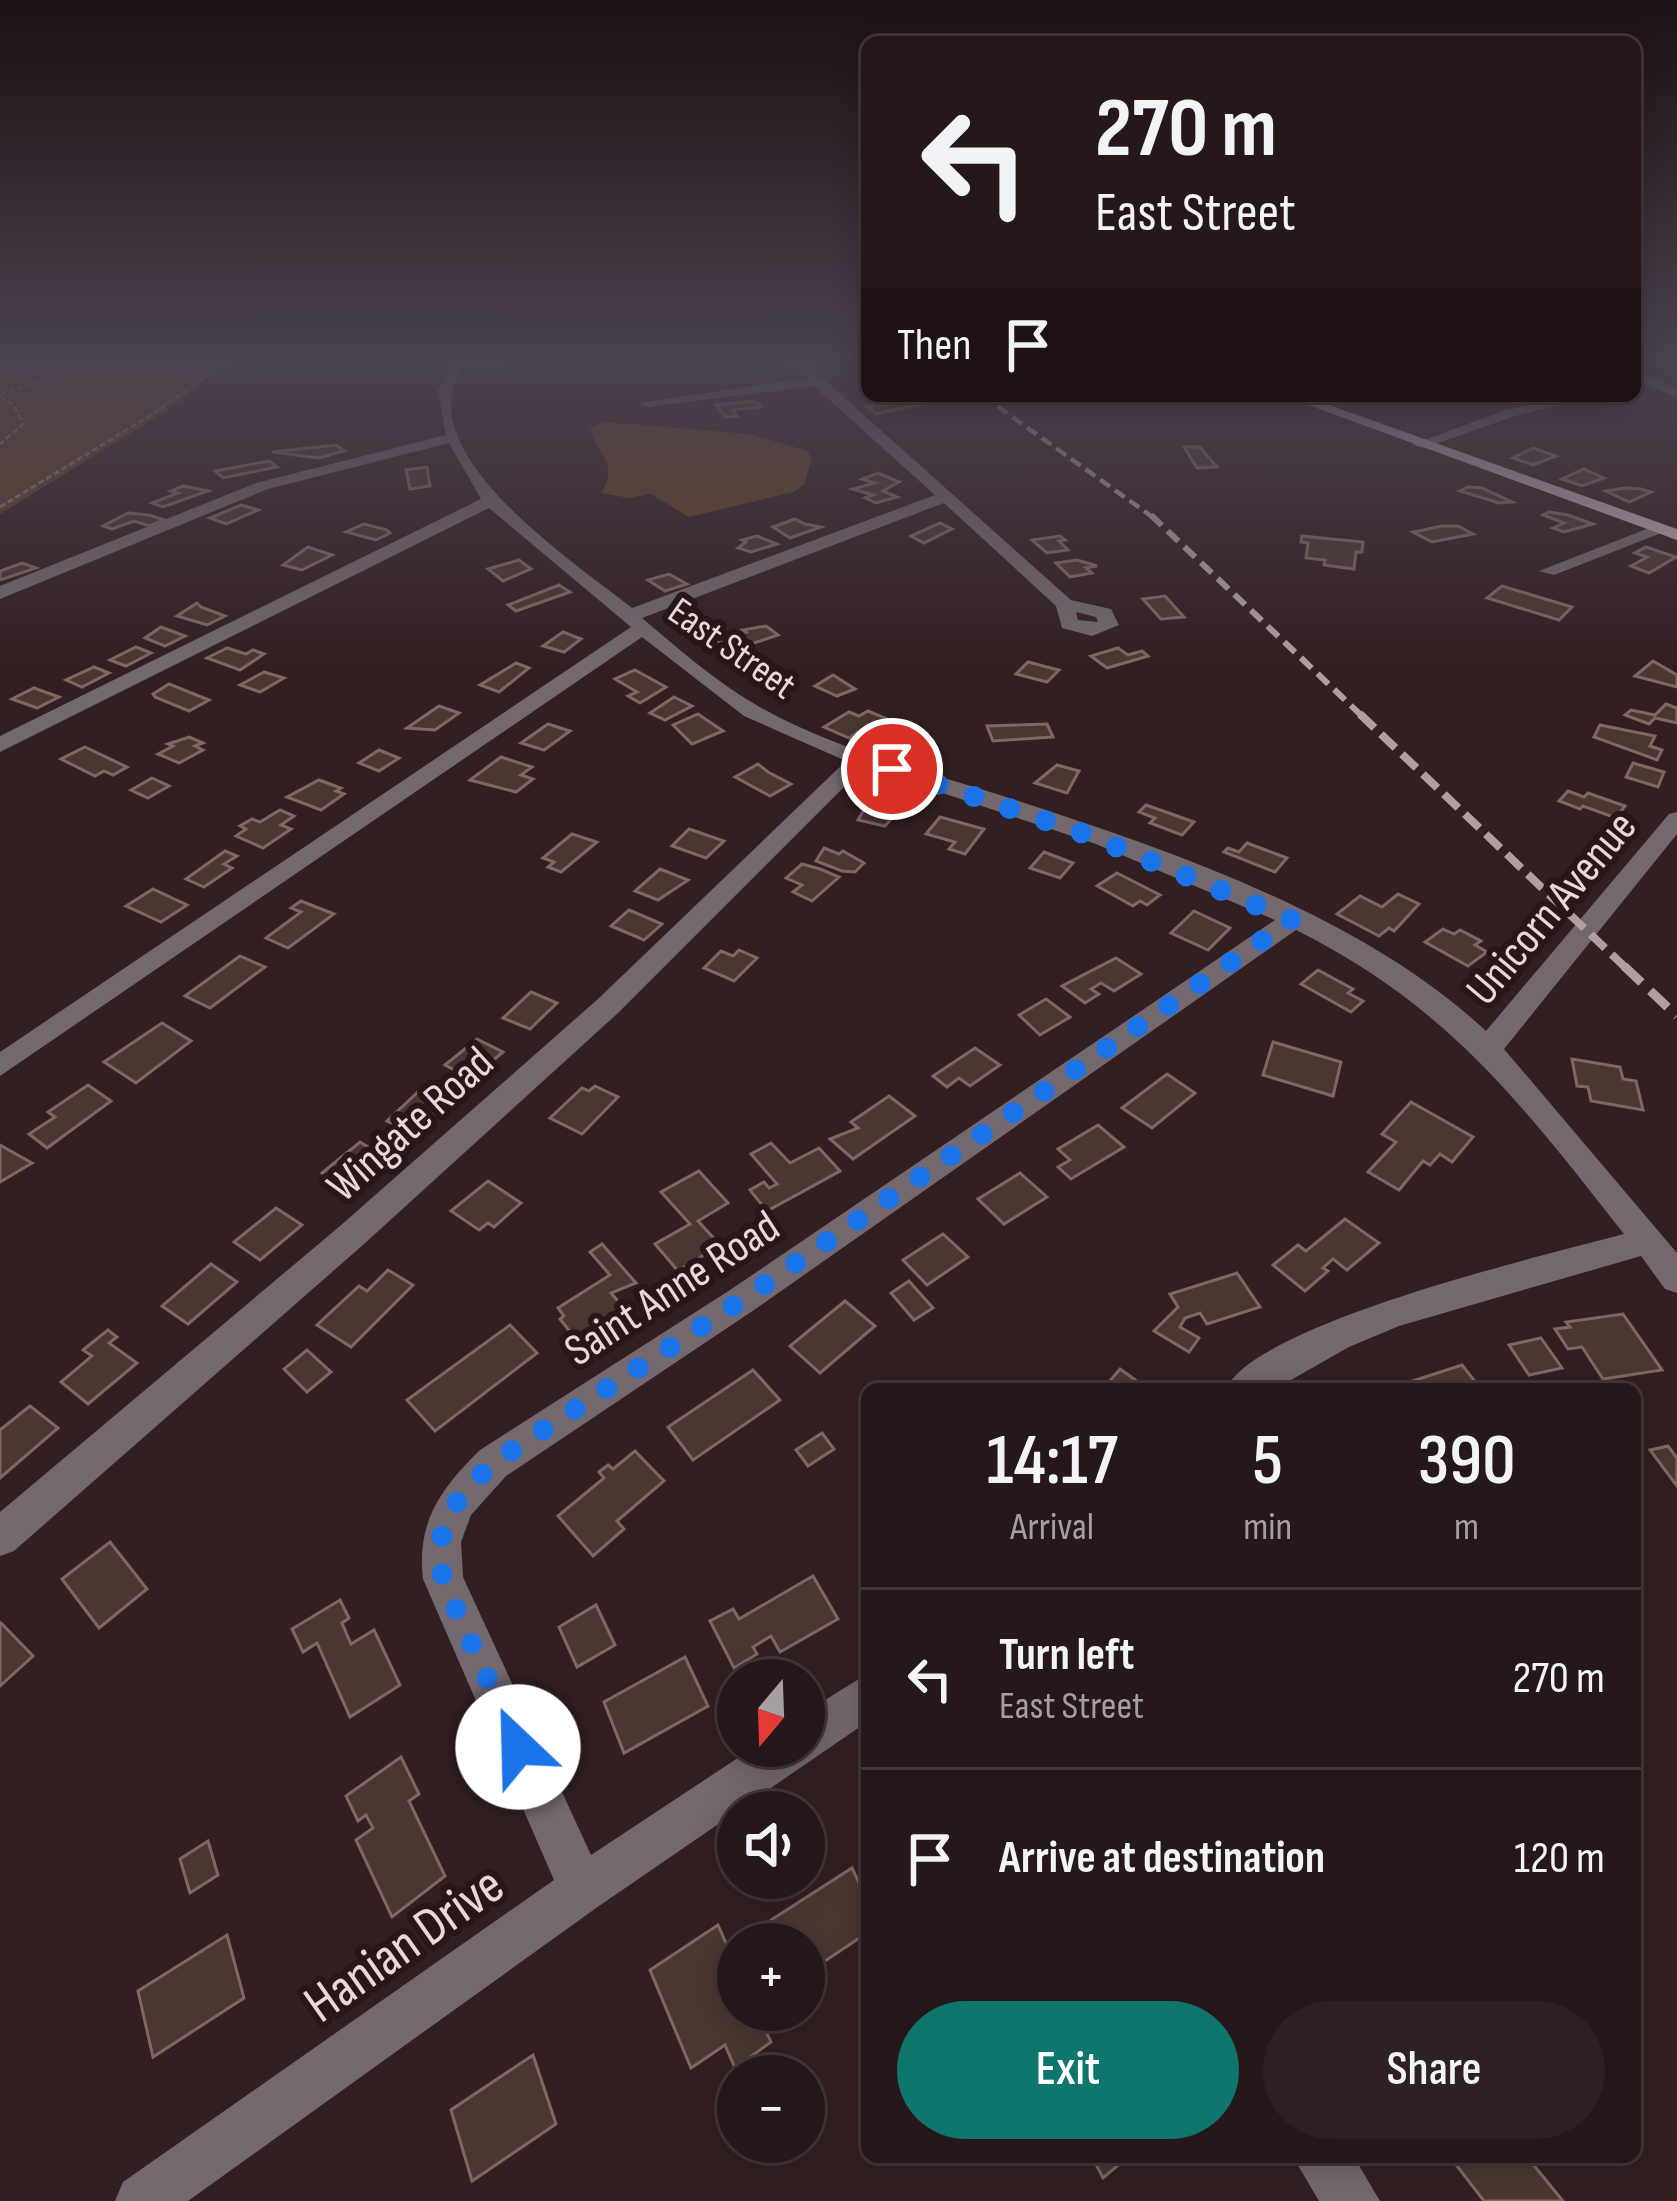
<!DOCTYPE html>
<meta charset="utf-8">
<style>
:root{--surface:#26171a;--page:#2e2023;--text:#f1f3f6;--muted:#a49fa2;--line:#423639;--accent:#0f766e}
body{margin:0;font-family:"Sofia Sans Condensed",sans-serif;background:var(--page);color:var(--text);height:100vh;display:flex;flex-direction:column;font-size:45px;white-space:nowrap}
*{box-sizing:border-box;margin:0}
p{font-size:39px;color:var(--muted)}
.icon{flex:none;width:66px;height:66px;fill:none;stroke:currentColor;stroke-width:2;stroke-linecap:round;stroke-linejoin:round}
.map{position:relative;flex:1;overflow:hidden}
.panel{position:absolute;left:861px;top:1383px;width:780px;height:780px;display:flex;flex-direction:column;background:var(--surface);border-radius:18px;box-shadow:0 6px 30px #0003,0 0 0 3px var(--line)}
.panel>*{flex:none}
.top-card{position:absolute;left:861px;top:36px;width:780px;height:366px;border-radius:18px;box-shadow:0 6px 30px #0003,0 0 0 3px var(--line);background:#26171a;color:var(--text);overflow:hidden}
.needle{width:78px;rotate:199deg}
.tools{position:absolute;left:717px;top:1659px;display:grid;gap:24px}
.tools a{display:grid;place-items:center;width:108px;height:108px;border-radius:50%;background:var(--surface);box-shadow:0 6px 30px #0003,0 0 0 3px var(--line);font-size:60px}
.pin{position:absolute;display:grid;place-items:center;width:102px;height:102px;color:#fff;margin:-51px;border:6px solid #fff;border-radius:50%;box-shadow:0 3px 12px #0007}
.me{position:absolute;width:132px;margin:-66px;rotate:336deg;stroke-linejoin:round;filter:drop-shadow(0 0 9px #0008)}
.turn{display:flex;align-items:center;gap:42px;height:252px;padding:0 36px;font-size:54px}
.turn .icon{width:156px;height:156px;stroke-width:2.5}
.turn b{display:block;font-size:84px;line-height:102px}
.then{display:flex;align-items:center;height:114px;padding:0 36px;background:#0003;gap:24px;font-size:45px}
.eta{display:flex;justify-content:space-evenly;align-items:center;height:204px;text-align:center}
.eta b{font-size:72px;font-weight:600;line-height:84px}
.primary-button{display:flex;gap:24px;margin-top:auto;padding:24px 36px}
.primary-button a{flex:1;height:138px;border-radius:72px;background:var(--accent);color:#fff;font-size:48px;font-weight:600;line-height:138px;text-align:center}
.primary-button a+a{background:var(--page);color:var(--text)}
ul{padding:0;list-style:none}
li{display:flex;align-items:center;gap:36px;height:180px;padding:0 36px;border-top:3px solid var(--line)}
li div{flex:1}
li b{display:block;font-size:45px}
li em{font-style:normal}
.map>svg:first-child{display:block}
.green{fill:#644121}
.building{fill:#4b3731;stroke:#7f6861;stroke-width:3}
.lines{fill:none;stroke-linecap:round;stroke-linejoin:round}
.path{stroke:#918082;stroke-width:3;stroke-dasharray:6 3;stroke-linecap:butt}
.minor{fill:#72686d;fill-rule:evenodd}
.major{fill:#beabb5;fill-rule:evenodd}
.rail-far3{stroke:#af9fa1;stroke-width:4.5;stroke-dasharray:12 6;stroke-linecap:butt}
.rail-far2{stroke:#af9fa1;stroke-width:6;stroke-dasharray:15 8;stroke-linecap:butt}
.rail-far1{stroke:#af9fa1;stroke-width:8;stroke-dasharray:20 9;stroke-linecap:butt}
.rail{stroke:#af9fa1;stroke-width:9;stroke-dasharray:24 12;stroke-linecap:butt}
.route{stroke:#1a73e8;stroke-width:21;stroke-dasharray:0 37.8}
.labels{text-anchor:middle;stroke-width:12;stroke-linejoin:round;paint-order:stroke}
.far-street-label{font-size:39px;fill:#e7d8da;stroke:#291619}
.street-label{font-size:45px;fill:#e7d8da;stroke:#291619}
.near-street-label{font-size:54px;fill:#e7d8da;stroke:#291619}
</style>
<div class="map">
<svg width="1677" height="2201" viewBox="0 0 1677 2201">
<rect width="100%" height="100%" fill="#331f22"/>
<g class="green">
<path d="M0,359H183L177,365H227L168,410L0,514Z"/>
<path d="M605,422L750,434L807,451L812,458L804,485L793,492L689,517L651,494L629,498L601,493C620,463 598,457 590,429Z"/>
</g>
<g class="building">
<path d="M916,399L923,404L876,414L867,407Z"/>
<path d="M755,401L761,407L732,410L737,416L725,417L716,405Z"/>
<path d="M336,445L344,451L319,458L272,452Z"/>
<path d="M1184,447H1200L1217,467L1197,468Z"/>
<path d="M1533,448L1556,456L1533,465L1513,458Z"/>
<path d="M269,461L277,467L223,478L215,471Z"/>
<path d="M427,467L430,486L410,489L406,470Z"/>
<path d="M1584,469L1604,478L1582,486L1562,479Z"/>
<path d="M878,473L899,482L883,491L897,497L876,503L865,498L873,495L853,489L875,483L862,479Z"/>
<path d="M183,486L208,491L163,507L152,503L178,493L171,491Z"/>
<path d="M1468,487L1482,488L1512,502L1499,503L1460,491Z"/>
<path d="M1625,488L1641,489L1651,492L1629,502L1606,491Z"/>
<path d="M241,505L258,510L226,524L210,518Z"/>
<path d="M1549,512L1568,515L1593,524L1564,532L1553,528L1564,523L1543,515Z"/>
<path d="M128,513L149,515L164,520L149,526L134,521L112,529L103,526Z"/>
<path d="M795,519L805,524L821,527L790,538L773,527Z"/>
<path d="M940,523L952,529L924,543L911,536Z"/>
<path d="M364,524L387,530L390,533L376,540L346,532Z"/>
<path d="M1442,526H1458L1473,534L1432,542L1413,532Z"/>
<path d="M757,536L777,544L751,552L738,548L746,542L742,540Z"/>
<path d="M1060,536L1065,540L1059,541L1068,550L1047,553L1032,540Z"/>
<path d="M1302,536L1363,542L1362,552H1356L1354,569L1324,565L1325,560L1306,558L1308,543L1301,542Z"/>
<path d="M308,547L332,555L302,570L283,565Z"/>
<path d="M1646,547L1676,557L1649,573L1631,566L1647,557L1635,553Z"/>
<path d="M519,560L531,569L503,581L488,569Z"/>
<path d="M1077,560L1097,566L1086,568L1092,573L1070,577L1056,563Z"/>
<path d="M22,563L36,568L0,580V571Z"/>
<path d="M669,574L687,584L665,591L648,580Z"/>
<path d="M559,585L570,592L516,611L508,605Z"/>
<path d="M1502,586L1572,607L1559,620L1487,598Z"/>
<path d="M1165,596L1184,617L1161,619L1143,599Z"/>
<path d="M197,603L201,607L225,616L207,625L177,616Z"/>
<path d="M766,626L778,635L730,651L719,642L746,632L743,630Z"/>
<path d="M161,627L185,636L165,646L145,638Z"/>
<path d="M563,632L581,639L564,652L543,646Z"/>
<path d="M136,647L151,653L126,666L110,660Z"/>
<path d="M227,648L246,654L253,650L264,654L240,670L207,658Z"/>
<path d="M1118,648L1128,655L1142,651L1148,656L1107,668L1091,656Z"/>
<path d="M1653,661L1677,675V687L1635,676Z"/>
<path d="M1028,662L1059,670L1047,682L1016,674Z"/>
<path d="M516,663L529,668L499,692L480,685Z"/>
<path d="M94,667L109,673L82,687L66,680Z"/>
<path d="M635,670L666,687L640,703L628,696L637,692L615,679Z"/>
<path d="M264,672L284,678L260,692L240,685Z"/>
<path d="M833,675L855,689L837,696L815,686Z"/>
<path d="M169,684L209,700L189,711L155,697L153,694Z"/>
<path d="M34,688L59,697L37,708L12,699Z"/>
<path d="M674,697L692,706L665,720L650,713Z"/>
<path d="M1666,704L1677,708V723L1655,718L1649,724L1625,715L1631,710L1655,715Z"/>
<path d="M439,706L459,713L435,730L407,728Z"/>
<path d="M868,711L899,724L880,736L864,728L849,738L824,727L849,712L859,716Z"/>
<path d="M698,714L723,731L692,744L673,725Z"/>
<path d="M548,724L570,731L544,750L521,743Z"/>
<path d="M1047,724L1053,737L993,741L987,726Z"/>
<path d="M1600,725L1655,736L1650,746L1662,750L1657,760L1594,737Z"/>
<path d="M189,737L203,743L195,746L203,750L179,763L158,754L173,746L168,744Z"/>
<path d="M85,747L127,767L113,775L104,771L95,776L61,759Z"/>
<path d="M379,750L399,758L379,771L359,763Z"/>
<path d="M501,757L532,767L521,775L533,779L516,792L470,780Z"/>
<path d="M1633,763L1664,772L1658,787L1626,777Z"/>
<path d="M758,764L768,772L791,784L770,796L735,777Z"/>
<path d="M1057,765L1079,771L1067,793L1035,783Z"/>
<path d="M152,778L169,786L148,798L131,790Z"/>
<path d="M319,780L341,788L336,791L344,794L321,810L287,797Z"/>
<path d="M1568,791L1584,797L1588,793L1625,806L1616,818L1583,806L1580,809L1559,801Z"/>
<path d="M893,795L916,802L910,809L902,807L885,826L858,820L866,806L875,803L890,807L894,803L887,801Z"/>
<path d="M1146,805L1194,822L1182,835L1150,823L1155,818L1139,812Z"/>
<path d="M280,810L294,816L281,825L291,829L263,848L236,836L246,829L240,826L252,819L260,822Z"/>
<path d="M940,817L984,829L965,854L949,849L955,842L926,834Z"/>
<path d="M689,829L724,841L706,858L672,846Z"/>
<path d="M572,834L597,842L561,872L548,867L554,862L543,858Z"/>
<path d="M1247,843L1287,858L1275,872L1224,852L1228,848L1239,852Z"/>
<path d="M824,848L839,854L843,851L864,863L855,872L842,871L816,861Z"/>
<path d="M225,851L237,856L224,864L232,868L204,887L186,879Z"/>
<path d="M1044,852L1073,863L1060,878L1030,868Z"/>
<path d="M802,864L820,869L839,877L812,901L793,892L802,885L786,878Z"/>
<path d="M660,869L688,880L658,900L635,891Z"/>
<path d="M1117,873L1160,895L1147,905L1140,901L1133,906L1097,886Z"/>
<path d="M153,889L187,905L161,922L126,906Z"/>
<path d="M1398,894L1419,904L1394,931L1389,928L1379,936L1337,914L1360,896L1382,907Z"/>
<path d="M301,901L334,914L288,948L266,938L301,912L291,908Z"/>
<path d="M629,910L662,924L644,940L611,926Z"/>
<path d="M1194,911L1230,928L1208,950L1171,933Z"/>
<path d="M1443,929L1454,934L1460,930L1481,941L1475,945L1487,952L1468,966L1425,942Z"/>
<path d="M739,950L757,958L734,981L704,968L721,951L733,956Z"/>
<path d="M240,956L265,967L210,1008L185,996Z"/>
<path d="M1116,958L1141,974L1114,991L1101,983L1091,989L1099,994L1085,1003L1062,986Z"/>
<path d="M1318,970L1353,989L1348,993L1363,1001L1351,1012L1301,984Z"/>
<path d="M531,992L557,1003L530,1029L503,1018Z"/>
<path d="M1046,999L1070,1017L1040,1035L1019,1015Z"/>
<path d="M162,1023L191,1041L136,1083L104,1062Z"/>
<path d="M477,1039L503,1052L471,1079L445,1065Z"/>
<path d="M1273,1042L1341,1062L1333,1096L1263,1075Z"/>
<path d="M975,1048L1000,1065L970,1086L959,1078L947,1087L933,1076Z"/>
<path d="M1572,1059L1620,1067L1623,1079L1636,1081L1643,1110L1591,1101L1588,1087L1577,1086Z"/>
<path d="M1167,1074L1195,1093L1152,1128L1122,1108Z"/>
<path d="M88,1085L111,1101L47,1148L29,1134L55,1117L48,1112Z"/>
<path d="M595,1086L618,1097L582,1134L550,1118L582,1088L589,1091Z"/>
<path d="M420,1090L447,1103L413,1134L387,1121Z"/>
<path d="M889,1096L915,1116L853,1159L830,1139L858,1128L851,1122Z"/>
<path d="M1411,1102L1473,1137L1452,1162L1440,1154L1430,1165L1423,1161L1399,1190L1368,1172L1396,1142L1382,1134Z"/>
<path d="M1098,1125L1124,1147L1071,1179L1058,1167L1070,1160L1058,1149Z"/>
<path d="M360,1142L384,1157L346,1189L322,1173Z"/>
<path d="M771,1143L790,1163L819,1148L840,1171L767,1211L750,1190L764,1182L769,1188L777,1184L751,1154Z"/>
<path d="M0,1145L32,1163L0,1182Z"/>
<path d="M699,1171L728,1203L698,1221L720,1245L678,1271L655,1244L690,1224L661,1192Z"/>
<path d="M1020,1173L1047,1197L1004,1224L978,1199Z"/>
<path d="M488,1181L521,1203L494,1227L488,1223L479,1230L451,1211Z"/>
<path d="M276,1208L302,1225L260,1260L234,1242Z"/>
<path d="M1345,1219L1379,1243L1347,1270L1333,1259L1323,1268L1328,1271L1305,1291L1273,1265L1298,1245L1306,1251Z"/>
<path d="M943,1234L968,1257L927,1285L903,1260Z"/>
<path d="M602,1244L636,1283L611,1293L623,1307L575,1338L560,1319L564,1316L558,1308L610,1275L590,1252Z"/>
<path d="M211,1264L237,1282L188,1324L162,1306Z"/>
<path d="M388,1270L413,1285L351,1347L317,1325L359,1286L367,1291Z"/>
<path d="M1237,1273L1260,1307L1207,1324L1200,1313L1185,1318L1180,1327L1199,1338L1189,1352L1154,1331L1178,1307L1170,1294Z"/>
<path d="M909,1281L933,1308L914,1320L891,1293Z"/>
<path d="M845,1301L875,1326L820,1373L790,1346Z"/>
<path d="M1623,1314L1662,1370L1603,1379L1582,1347L1568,1349L1555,1329L1570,1327L1566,1322Z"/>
<path d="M510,1325L537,1353L435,1431L407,1400Z"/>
<path d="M108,1330L117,1337L109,1343L137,1363L88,1404L61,1382L92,1356L83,1350Z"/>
<path d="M1541,1338L1562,1368L1529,1375L1509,1345Z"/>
<path d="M307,1350L331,1372L307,1392L284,1369Z"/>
<path d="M1462,1365L1481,1389L1391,1388Z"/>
<path d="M1120,1369L1148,1389H1103Z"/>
<path d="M753,1370L780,1400L693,1460L668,1427Z"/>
<path d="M30,1406L58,1428L0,1478V1430Z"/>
<path d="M822,1433L834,1449L808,1466L796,1450Z"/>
<path d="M1668,1446L1677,1458V1486L1650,1450Z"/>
<path d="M635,1451L664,1481L617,1521L624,1529L593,1556L558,1516L604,1478L599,1472L608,1465L613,1469Z"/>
<path d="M110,1542L147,1589L99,1628L62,1579Z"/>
<path d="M813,1576L838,1619L780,1652L771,1636L753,1647L757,1654L734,1668L710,1621L733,1609L739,1619Z"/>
<path d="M340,1600L349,1618L342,1623L351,1644L374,1630L400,1685L350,1717L317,1643L303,1652L292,1629Z"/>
<path d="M596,1605L615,1645L577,1667L559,1627Z"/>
<path d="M1,1623L33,1656L0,1686V1624Z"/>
<path d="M685,1657L708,1706L624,1753L604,1702Z"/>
<path d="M401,1757L419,1794L409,1801L445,1876L392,1917L356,1840L373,1828L366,1815L358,1821L346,1796Z"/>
<path d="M208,1841L218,1875L190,1893L180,1859Z"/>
<path d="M852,1868L867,1899V1933L804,1975V1944H781L771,1920Z"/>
<path d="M718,1925L738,1970V2010H756L771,2042L735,2068L725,2045L691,2068L650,1970Z"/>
<path d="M227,1935L244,1998L153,2057L138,1991Z"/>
<path d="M533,2055L556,2124L472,2181L451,2110Z"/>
<path d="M1092,2157H1128L1103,2178Z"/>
<path d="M1450,2157H1527L1563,2201H1484Z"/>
</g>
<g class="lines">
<g class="path">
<path d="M0,360L7,359"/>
<path d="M0,394L85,369L131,374L213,368"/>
<path d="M0,396L14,406L23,424L0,444"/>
<path d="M0,507L151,415L221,366"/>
</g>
<g class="minor">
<path d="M457,359H521L465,366C400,449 580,566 632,608L935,495L814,386L647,407L640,403L806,378L786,359H801L1071,600L1111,609L1119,625L1092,636L1062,628L1056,606L944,503L642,618C679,649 716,682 758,706C835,750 922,770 1006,797C1166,849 1361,914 1486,1031L1669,814L1677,812V834L1504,1049L1677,1253V1293L1665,1289L1641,1256L1399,1326L1349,1347L1275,1389H1226C1256,1323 1549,1254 1624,1234C1522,1104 1448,1006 1296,930L754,1310L506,1476L471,1515L461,1542L463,1577L591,1855L756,1746H804V1713L867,1674V1722L599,1906L188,2201H115L123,2182L554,1880L423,1579C416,1523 441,1488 480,1450L730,1290L1275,920L1096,844L864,767L618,1013L364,1244L14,1551L0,1556V1512L340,1226L598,999L846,761L744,716L642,637L0,1076V1052L631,627L489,508L0,752V736L481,499L449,443L268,489L0,599V586L256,483L446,435L438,391ZM1076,612L1096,617L1098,622L1078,620Z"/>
<path d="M1635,372L1677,388V397L1635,381Z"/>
<path d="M1568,396H1594L1515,416L1424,448L1411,445L1506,410Z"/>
<path d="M1654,526L1669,530L1554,575L1539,571Z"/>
<path d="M1293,2157H1354L1380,2201H1319Z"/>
</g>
<path class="major" d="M1284,396H1304L1677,529V540Z"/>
<path class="rail-far3" d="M983,396L1154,518"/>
<path class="rail-far2" d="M1151,515L1363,717"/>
<path class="rail-far1" d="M1360,714L1627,969"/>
<path class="rail" d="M1624,966L1677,1016"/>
</g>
<linearGradient id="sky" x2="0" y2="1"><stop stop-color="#1c1113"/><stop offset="0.54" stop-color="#4a424f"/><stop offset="1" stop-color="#4a424f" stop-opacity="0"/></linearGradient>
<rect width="1677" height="667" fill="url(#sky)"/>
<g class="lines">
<path class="route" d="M518,1747L443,1580C433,1521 454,1502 493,1463L742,1300L1292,920L1088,835L892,769"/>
</g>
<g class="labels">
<g class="far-street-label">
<text transform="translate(733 647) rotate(35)" y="14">East Street</text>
</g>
<g class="street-label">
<text transform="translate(1550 907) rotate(-50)" y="16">Unicorn Avenue</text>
<text transform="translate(409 1123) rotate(-42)" y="16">Wingate Road</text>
<text transform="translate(671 1287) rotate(-33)" y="16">Saint Anne Road</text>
</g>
<g class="near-street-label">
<text transform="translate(403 1943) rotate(-35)" y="19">Hanian Drive</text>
</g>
</g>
</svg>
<div class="tools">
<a><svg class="needle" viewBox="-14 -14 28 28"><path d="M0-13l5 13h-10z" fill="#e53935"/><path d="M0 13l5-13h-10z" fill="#a49fa2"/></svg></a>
<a><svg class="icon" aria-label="sound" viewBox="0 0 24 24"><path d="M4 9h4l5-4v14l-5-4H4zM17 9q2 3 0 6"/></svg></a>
<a>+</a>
<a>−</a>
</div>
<div class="pin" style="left:892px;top:769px;background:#d93025"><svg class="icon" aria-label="arrive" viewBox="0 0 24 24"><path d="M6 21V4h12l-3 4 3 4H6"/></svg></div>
<svg class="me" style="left:518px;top:1747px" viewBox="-20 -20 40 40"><circle r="19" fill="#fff"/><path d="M0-13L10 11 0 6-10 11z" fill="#1a73e8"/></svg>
<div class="top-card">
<div class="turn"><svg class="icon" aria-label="left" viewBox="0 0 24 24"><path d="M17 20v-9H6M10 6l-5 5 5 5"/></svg><div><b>270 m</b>East Street</div></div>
<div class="then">Then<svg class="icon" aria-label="arrive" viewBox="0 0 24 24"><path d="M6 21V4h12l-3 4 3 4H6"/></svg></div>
</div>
<section class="panel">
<div class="eta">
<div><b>14:17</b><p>Arrival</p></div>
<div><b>5</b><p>min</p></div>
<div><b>390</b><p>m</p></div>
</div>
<ul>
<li><svg class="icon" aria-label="left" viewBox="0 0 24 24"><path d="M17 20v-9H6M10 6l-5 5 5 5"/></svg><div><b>Turn left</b><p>East Street</p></div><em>270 m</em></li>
<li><svg class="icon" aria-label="arrive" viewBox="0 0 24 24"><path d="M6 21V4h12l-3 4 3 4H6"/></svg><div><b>Arrive at destination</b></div><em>120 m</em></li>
</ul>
<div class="primary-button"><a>Exit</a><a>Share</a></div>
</section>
</div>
